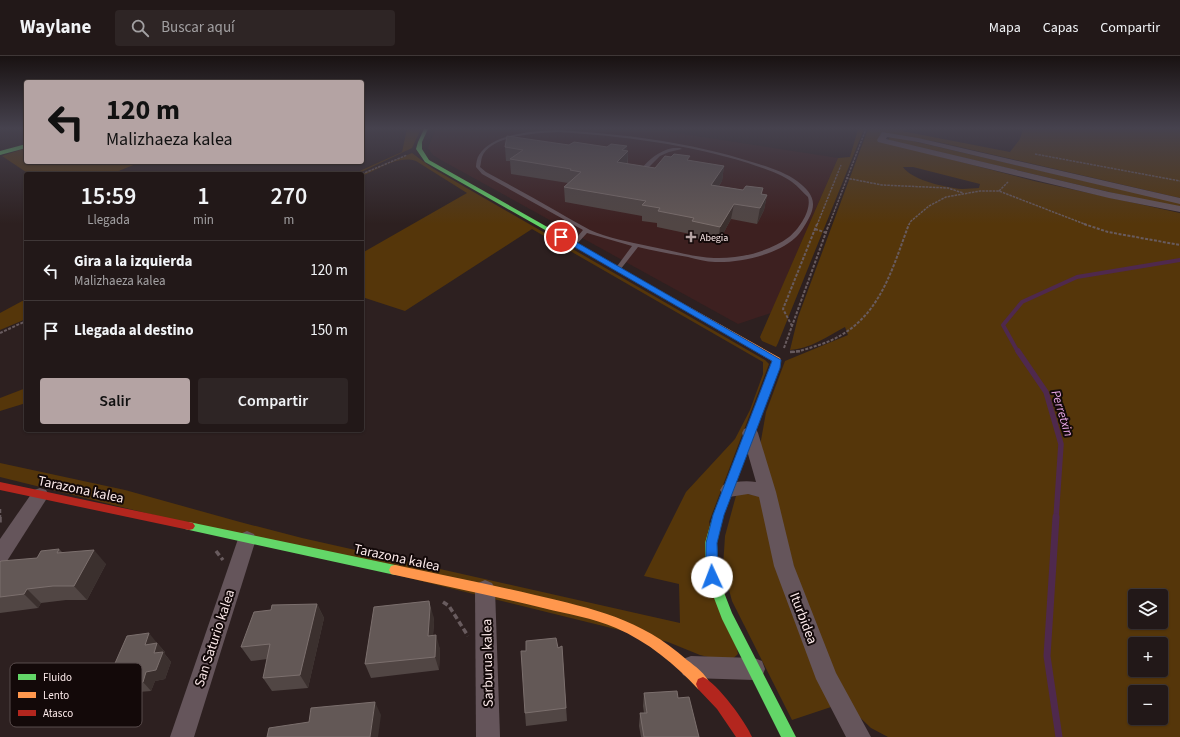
<!DOCTYPE html>
<html lang="es">
<meta charset="utf-8">
<style>
:root{--surface:#221818;--page:#2e2525;--text:#f1f3f6;--muted:#a2a0a2;--line:#3f3737;--accent:#b4a3a3}
body{margin:0;font-family:"Source Sans 3",sans-serif;background:var(--page);color:var(--text);height:100vh;display:flex;flex-direction:column;font-size:15px;white-space:nowrap}
*{box-sizing:border-box;margin:0}
p{font-size:13px;color:var(--muted)}
.icon{flex:none;width:22px;height:22px;fill:none;stroke:currentColor;stroke-width:2;stroke-linecap:round;stroke-linejoin:round}
.map{position:relative;flex:1;overflow:hidden}
.sheet{position:absolute;left:24px;top:116px;width:340px;height:260px;display:flex;flex-direction:column;background:var(--surface);border-radius:4px;box-shadow:0 1px 3px #0004,0 0 0 1px var(--line)}
.sheet>*{flex:none}
.top-card{position:absolute;left:24px;top:24px;width:340px;height:84px;border-radius:4px;box-shadow:0 1px 3px #0004,0 0 0 1px var(--line);background:#b4a3a3;color:#111;overflow:hidden}
.buttons{position:absolute;left:1128px;top:533px;display:grid;gap:8px}
.buttons a{display:grid;place-items:center;width:40px;height:40px;border-radius:4px;background:var(--surface);box-shadow:0 1px 3px #0004,0 0 0 1px var(--line);font-size:20px}
.pin{position:absolute;display:grid;place-items:center;width:34px;height:34px;color:#fff;margin:-17px;border:2px solid #fff;border-radius:50%;box-shadow:0 1px 4px #0007}
.me{position:absolute;width:44px;margin:-22px;rotate:358deg;stroke-linejoin:round;filter:drop-shadow(0 0 3px #0008)}
.turn{display:flex;align-items:center;gap:14px;height:84px;padding:0 16px;font-size:18px}
.turn .icon{width:52px;height:52px;stroke-width:2.5}
.turn b{display:block;font-size:28px;line-height:34px}
.eta{display:flex;justify-content:space-evenly;align-items:center;height:68px;text-align:center}
.eta b{font-size:24px;font-weight:600;line-height:28px}
.action{display:flex;gap:8px;margin-top:auto;padding:8px 16px}
.action a{flex:1;height:46px;border-radius:4px;background:var(--accent);color:#111;font-size:16px;font-weight:600;line-height:46px;text-align:center}
.action a+a{background:var(--page);color:var(--text)}
ul{padding:0;list-style:none}
li{display:flex;align-items:center;gap:12px;height:60px;padding:0 16px;border-top:1px solid var(--line)}
li div{flex:1}
li b{display:block;font-size:15px}
li em{font-style:normal}
header{display:flex;align-items:center;gap:24px;box-sizing:border-box;height:56px;padding:0 20px;background:var(--surface);border-bottom:1px solid var(--line)}
header strong{font-size:19px}
nav{display:flex;gap:22px;margin-inline-start:auto;font-size:14px}
.search{width:280px;height:36px;background:var(--page);display:flex;align-items:center;gap:10px;box-sizing:border-box;padding:0 14px;border-radius:4px;color:var(--muted);font-size:15px}
.map>svg:first-child{display:block}
.built{fill:#3d2020}
.green{fill:#55360a;fill-rule:evenodd}
.lines{fill:none;stroke-linecap:round;stroke-linejoin:round}
.stream-far2{stroke:#4f294d;stroke-width:4}
.stream-far1{stroke:#4f294d;stroke-width:5.5}
.stream{stroke:#4f294d;stroke-width:7}
.path-far3{stroke:#685b5e;stroke-width:1.5;stroke-dasharray:2.5 1;stroke-linecap:butt}
.path-far2{stroke:#685b5e;stroke-width:2;stroke-dasharray:3 1.5;stroke-linecap:butt}
.path-far1{stroke:#685b5e;stroke-width:2.5;stroke-dasharray:4 2;stroke-linecap:butt}
.path{stroke:#685b5e;stroke-width:3.5;stroke-dasharray:5.5 3;stroke-linecap:butt}
.lane{fill:#65555b;fill-rule:evenodd}
.street{fill:#65555b;fill-rule:evenodd}
.fast{fill:#63d668;fill-rule:evenodd}
.slow{fill:#ff974d;fill-rule:evenodd}
.jam{fill:#b3261e;fill-rule:evenodd}
.wall{fill:#514644}
.shaded-wall{fill:#3b302e}
.building{fill:#635856;stroke:#7b6f6d}
.route{fill:#1a73e8;stroke:#114b97}
.poi-dot{fill:#b4a3a3;stroke:#130909;stroke-width:1.5}
.labels{text-anchor:middle;stroke-width:4;stroke-linejoin:round;paint-order:stroke}
.far-poi-label{font-size:10px;fill:#fceaea;stroke:#130909;text-anchor:start}
.water-label{font-size:13px;font-style:italic;fill:#e9a8e7;stroke:#130909}
.near-street-label{font-size:14px;fill:#fceaea;stroke:#130909}
.key{fill:#130909;stroke:#594c4c;stroke-width:1}
.key-label{font-size:11px;fill:#fceaea}
</style>
<header>
<strong>Waylane</strong>
<div class="search"><svg class="icon" aria-label="search" viewBox="0 0 24 24"><circle cx="10" cy="10" r="6"/><path d="M15 15l6 6"/></svg>Buscar aquí</div>
<nav><a>Mapa</a><a>Capas</a><a>Compartir</a></nav>
</header>
<div class="map">
<svg width="1180" height="681" viewBox="0 0 1180 681">
<rect width="100%" height="100%" fill="#2d2020"/>
<path class="built" d="M436,73H651L838,102L771,257L738,268L441,104L433,99L428,92Z"/>
<g class="green">
<path d="M407,73H421L412,92L357,118H353L402,96Z"/>
<path d="M858,73H864L778,287L776,291L762,285L760,281L838,102L850,101Z"/>
<path d="M868,73H904L902,75L1010,96L1020,83L1023,73H1180V142L938,86L885,77L880,85L1034,125L1180,157V681H888L871,672L846,648L804,547L760,390L766,356L785,305L848,279L845,271C828,280 810,293 790,294L798,261ZM903,111H913L980,128L979,132C971,132 962,134 954,132C940,130 911,123 903,111ZM1135,540H1161V566H1135ZM1135,588H1161V614H1135ZM1135,636H1161V662H1135Z"/>
<path d="M891,80L1180,147V151L1126,140L888,84Z"/>
<path d="M26,92V106H141L111,118H29L2,100Z"/>
<path d="M412,97L432,112L765,304L769,308L709,466L738,598L729,606L700,599L668,586L0,421V407L125,434L240,466L302,482L680,567L679,528L644,520L686,436L735,383L750,354L763,318V306L532,173L405,255L362,241V197L467,137L416,105C398,99 379,113 362,120V118Z"/>
<path d="M26,243V263L0,274V257Z"/>
<path d="M26,332V347L0,355V342Z"/>
<path d="M737,436L764,441L831,651L792,664L732,545L723,511L725,480Z"/>
</g>
<g class="lines">
<path class="stream-far2" d="M1018,296L1003,269L1022,246L1077,221L1180,204"/>
<path class="stream-far1" d="M1018,295L1046,336L1061,388L1056,462"/>
<path class="stream" d="M1056,461L1047,600L1059,681"/>
<g class="path-far3">
<path d="M1035,98L1180,125"/>
<path d="M362,118L407,99"/>
<path d="M846,122L882,129L948,132L963,137"/>
<path d="M999,135L1008,126"/>
<path d="M817,169L841,109"/>
<path d="M829,169L866,73"/>
<path d="M909,169L910,166L929,150L946,141L980,135H999L1087,169"/>
</g>
<g class="path-far2">
<path d="M1084,168L1108,176L1180,189"/>
<path d="M815,173L827,177"/>
<path d="M792,270L783,253L817,168"/>
<path d="M0,277L26,265"/>
<path d="M784,292L829,168"/>
<path d="M792,296C803,295 812,291 822,288C878,268 890,219 909,168"/>
</g>
<g class="path-far1">
<path d="M790,296L802,295"/>
<path d="M0,453V462"/>
</g>
<g class="path">
<path d="M0,461V467"/>
<path d="M216,495L223,504"/>
<path d="M443,546L449,550L468,580"/>
</g>
<g class="lane">
<path d="M558,74C623,78 690,86 752,106C766,110 785,116 797,125C811,136 818,145 809,162C805,169 801,177 795,182C777,199 739,207 715,206C706,206 697,203 688,201C671,198 654,195 638,191L620,214H616L615,213L632,190L587,177L576,189H572V187L583,174L482,118L476,111C476,107 477,102 479,99C493,77 534,75 558,74ZM558,76C622,80 687,88 748,107C762,112 780,117 792,126C798,130 803,137 808,141C812,154 799,173 789,181C769,196 739,203 714,202C692,201 670,194 648,190C630,186 607,182 590,174C579,168 568,162 558,156C534,142 510,129 486,116L480,111C481,108 481,104 482,101C490,79 538,77 558,76Z"/>
<path d="M673,92H680L682,93L669,96L660,100L644,116H640V114C650,103 658,95 673,92Z"/>
</g>
<g class="street">
<path d="M882,76L918,82L1180,142V148L918,86L887,81L886,83L1109,136L1180,150V156L1109,142L878,86L877,84Z"/>
<path d="M750,371L756,373L758,377L776,436L794,510L836,617L871,681H846L816,623L774,510L759,441L748,438L729,441L723,439L720,434L723,429C733,426 745,424 756,426L742,377L744,373Z"/>
<path d="M40,432L46,434L49,439L7,505L0,507V483L34,434Z"/>
<path d="M247,475L254,478L256,483L194,681H170L238,483L240,478Z"/>
<path d="M485,524L492,527L495,533L500,681H476L475,533L478,527Z"/>
<path d="M691,600L754,602L762,605L765,613L762,621L754,624L691,622L683,619L680,611L683,603Z"/>
</g>
<g class="fast">
<path d="M424,73H428L422,86V93L429,104L565,181V183H561L425,106L416,93L418,86Z"/>
<path d="M26,88V92L0,99V95Z"/>
<path d="M754,363L759,366L723,459L717,487L718,521L732,557L796,681H781L722,563L706,521L705,487L713,459L749,366Z"/>
<path d="M189,466L395,509L399,510L401,514L399,518L395,519L189,474L185,473L183,470L185,467Z"/>
</g>
<g class="slow">
<path d="M563,180L780,302L781,304L757,368H751L749,366L772,305L561,183V181Z"/>
<path d="M395,509C442,519 489,528 535,539C594,553 640,562 687,604C695,610 706,618 710,628L708,633L703,635L698,633C675,608 648,586 616,572C593,562 567,558 543,552C494,540 444,530 395,519L391,518L389,514L391,510Z"/>
</g>
<g class="jam">
<path d="M0,426L189,466L193,467L195,470L193,473L189,474L0,434Z"/>
<path d="M703,621C717,627 746,666 752,681H736L717,653L698,633L696,628L698,623Z"/>
</g>
</g>
<g class="wall">
<path d="M569,89L607,91L627,90L626,94L628,95V108L655,112L690,105L724,110L722,125L719,130L743,134L763,132L762,138L767,139L764,154L757,168L731,163L718,187L690,181V178L657,171V167L642,165V160L565,146L564,131L568,127L511,118L510,105H506L505,91Z"/>
<path d="M59,493L62,496L106,508L87,544H66L41,547L38,552L0,557V506L37,502Z"/>
<path d="M317,548L324,562L308,632L272,635L263,622L267,603L251,605L241,591Z"/>
<path d="M433,559L434,566L433,579L440,593L439,614L371,622L365,608Z"/>
<path d="M157,587L165,596L164,597L171,606L165,623L155,625L151,635L114,638L105,630Z"/>
<path d="M562,590L567,665L526,670L525,657L558,592Z"/>
<path d="M644,637L678,642L699,681H641L639,670L640,657H644L643,650Z"/>
</g>
<g class="shaded-wall">
<path d="M627,90L626,96L628,95L627,109L617,106L622,94Z"/>
<path d="M724,110L722,125L709,144L711,129Z"/>
<path d="M767,139L764,154L757,168L760,152Z"/>
<path d="M734,148L731,163L718,187L720,171Z"/>
<path d="M94,494L106,508L87,544L74,530Z"/>
<path d="M27,533L41,547L38,552L24,538Z"/>
<path d="M429,545L433,559L434,566L432,594L428,580Z"/>
<path d="M317,548L324,562L308,632L300,619Z"/>
<path d="M149,577L157,587L145,589Z"/>
<path d="M436,579L440,593L439,614L435,601Z"/>
<path d="M157,587L165,596L164,597L171,606L165,623L155,625L151,635L143,626L146,616L154,597Z"/>
<path d="M375,646L381,659L378,681H370Z"/>
</g>
<g class="building">
<path d="M507,80L569,89L574,86L607,91L611,88L627,90L622,94L628,95L617,106L655,112L665,100L671,101L674,98L690,100L687,104L724,110L711,129L743,134L746,130L763,132L761,138L767,139L760,152L734,148L720,171L692,165L694,162L658,155L660,152L642,149L646,145L564,131L581,116L570,114L571,113L510,103L523,94L505,91Z"/>
<path d="M59,493L57,497L94,494L74,530H53L27,533L24,538L0,541V506L1,505L37,502L41,495Z"/>
<path d="M429,545L430,552L428,580L436,579L435,601L365,608L374,551Z"/>
<path d="M317,548L300,619L263,622L270,588L241,591L254,556L271,554L272,549Z"/>
<path d="M149,577L145,589L157,587L154,597L163,596L156,614L146,616L143,626L105,630L127,580Z"/>
<path d="M556,582L558,592L562,590L566,652L525,657L521,595H526V585Z"/>
<path d="M677,635L678,642L689,641L699,681H644L640,657H647L644,637Z"/>
<path d="M375,646L370,681H267L269,672L309,666L311,652Z"/>
</g>
<linearGradient id="sky" x2="0" y2="1"><stop stop-color="#191212"/><stop offset="0.43" stop-color="#46424e"/><stop offset="1" stop-color="#46424e" stop-opacity="0"/></linearGradient>
<rect width="1180" height="168" fill="url(#sky)"/>
<path class="route" d="M559,179H564L781,304L780,312L724,459L717,487L718,521L717,524L712,526L708,524L706,521V487L713,459L772,305L559,182Z"/>
<path class="poi-dot" d="M689 175h4v4h4v4h-4v4h-4v-4h-4v-4h4z"/>
<g class="labels">
<g class="far-poi-label">
<text x="700" y="185">Abegia</text>
</g>
<g class="water-label">
<text transform="translate(1063 357) rotate(73)" y="5">Perretxin</text>
</g>
<g class="near-street-label">
<text transform="translate(81 433) rotate(12)" y="5">Tarazona kalea</text>
<text transform="translate(397 501) rotate(12)" y="5">Tarazona kalea</text>
<text transform="translate(804 562) rotate(69)" y="5">Iturbidea</text>
<text transform="translate(214 582) rotate(-72)" y="5">San Saturio kalea</text>
<text transform="translate(487 607) rotate(-91)" y="5">Sarburua kalea</text>
</g>
</g>
<rect x="10" y="607" width="132" height="64" rx="6" class="key"/>
<rect x="18" y="618" width="18" height="6" fill="#63d668"/>
<rect x="18" y="636" width="18" height="6" fill="#ff974d"/>
<rect x="18" y="654" width="18" height="6" fill="#b3261e"/>
<g class="key-label">
<text x="43" y="625">Fluido</text>
<text x="43" y="643">Lento</text>
<text x="43" y="661">Atasco</text>
</g>
</svg>
<div class="buttons">
<a><svg class="icon" aria-label="layers" viewBox="0 0 24 24"><path d="M12 4l9 5-9 5-9-5zM3 14l9 5 9-5"/></svg></a>
<a>+</a>
<a>−</a>
</div>
<div class="pin" style="left:561px;top:181px;background:#d93025"><svg class="icon" aria-label="arrive" viewBox="0 0 24 24"><path d="M6 21V4h12l-3 4 3 4H6"/></svg></div>
<svg class="me" style="left:712px;top:521px" viewBox="-20 -20 40 40"><circle r="19" fill="#fff"/><path d="M0-13L10 11 0 6-10 11z" fill="#1a73e8"/></svg>
<div class="top-card">
<div class="turn"><svg class="icon" aria-label="left" viewBox="0 0 24 24"><path d="M17 20v-9H6M10 6l-5 5 5 5"/></svg><div><b>120 m</b>Malizhaeza kalea</div></div>
</div>
<section class="sheet">
<div class="eta">
<div><b>15:59</b><p>Llegada</p></div>
<div><b>1</b><p>min</p></div>
<div><b>270</b><p>m</p></div>
</div>
<ul>
<li><svg class="icon" aria-label="left" viewBox="0 0 24 24"><path d="M17 20v-9H6M10 6l-5 5 5 5"/></svg><div><b>Gira a la izquierda</b><p>Malizhaeza kalea</p></div><em>120 m</em></li>
<li><svg class="icon" aria-label="arrive" viewBox="0 0 24 24"><path d="M6 21V4h12l-3 4 3 4H6"/></svg><div><b>Llegada al destino</b></div><em>150 m</em></li>
</ul>
<div class="action"><a>Salir</a><a>Compartir</a></div>
</section>
</div>
